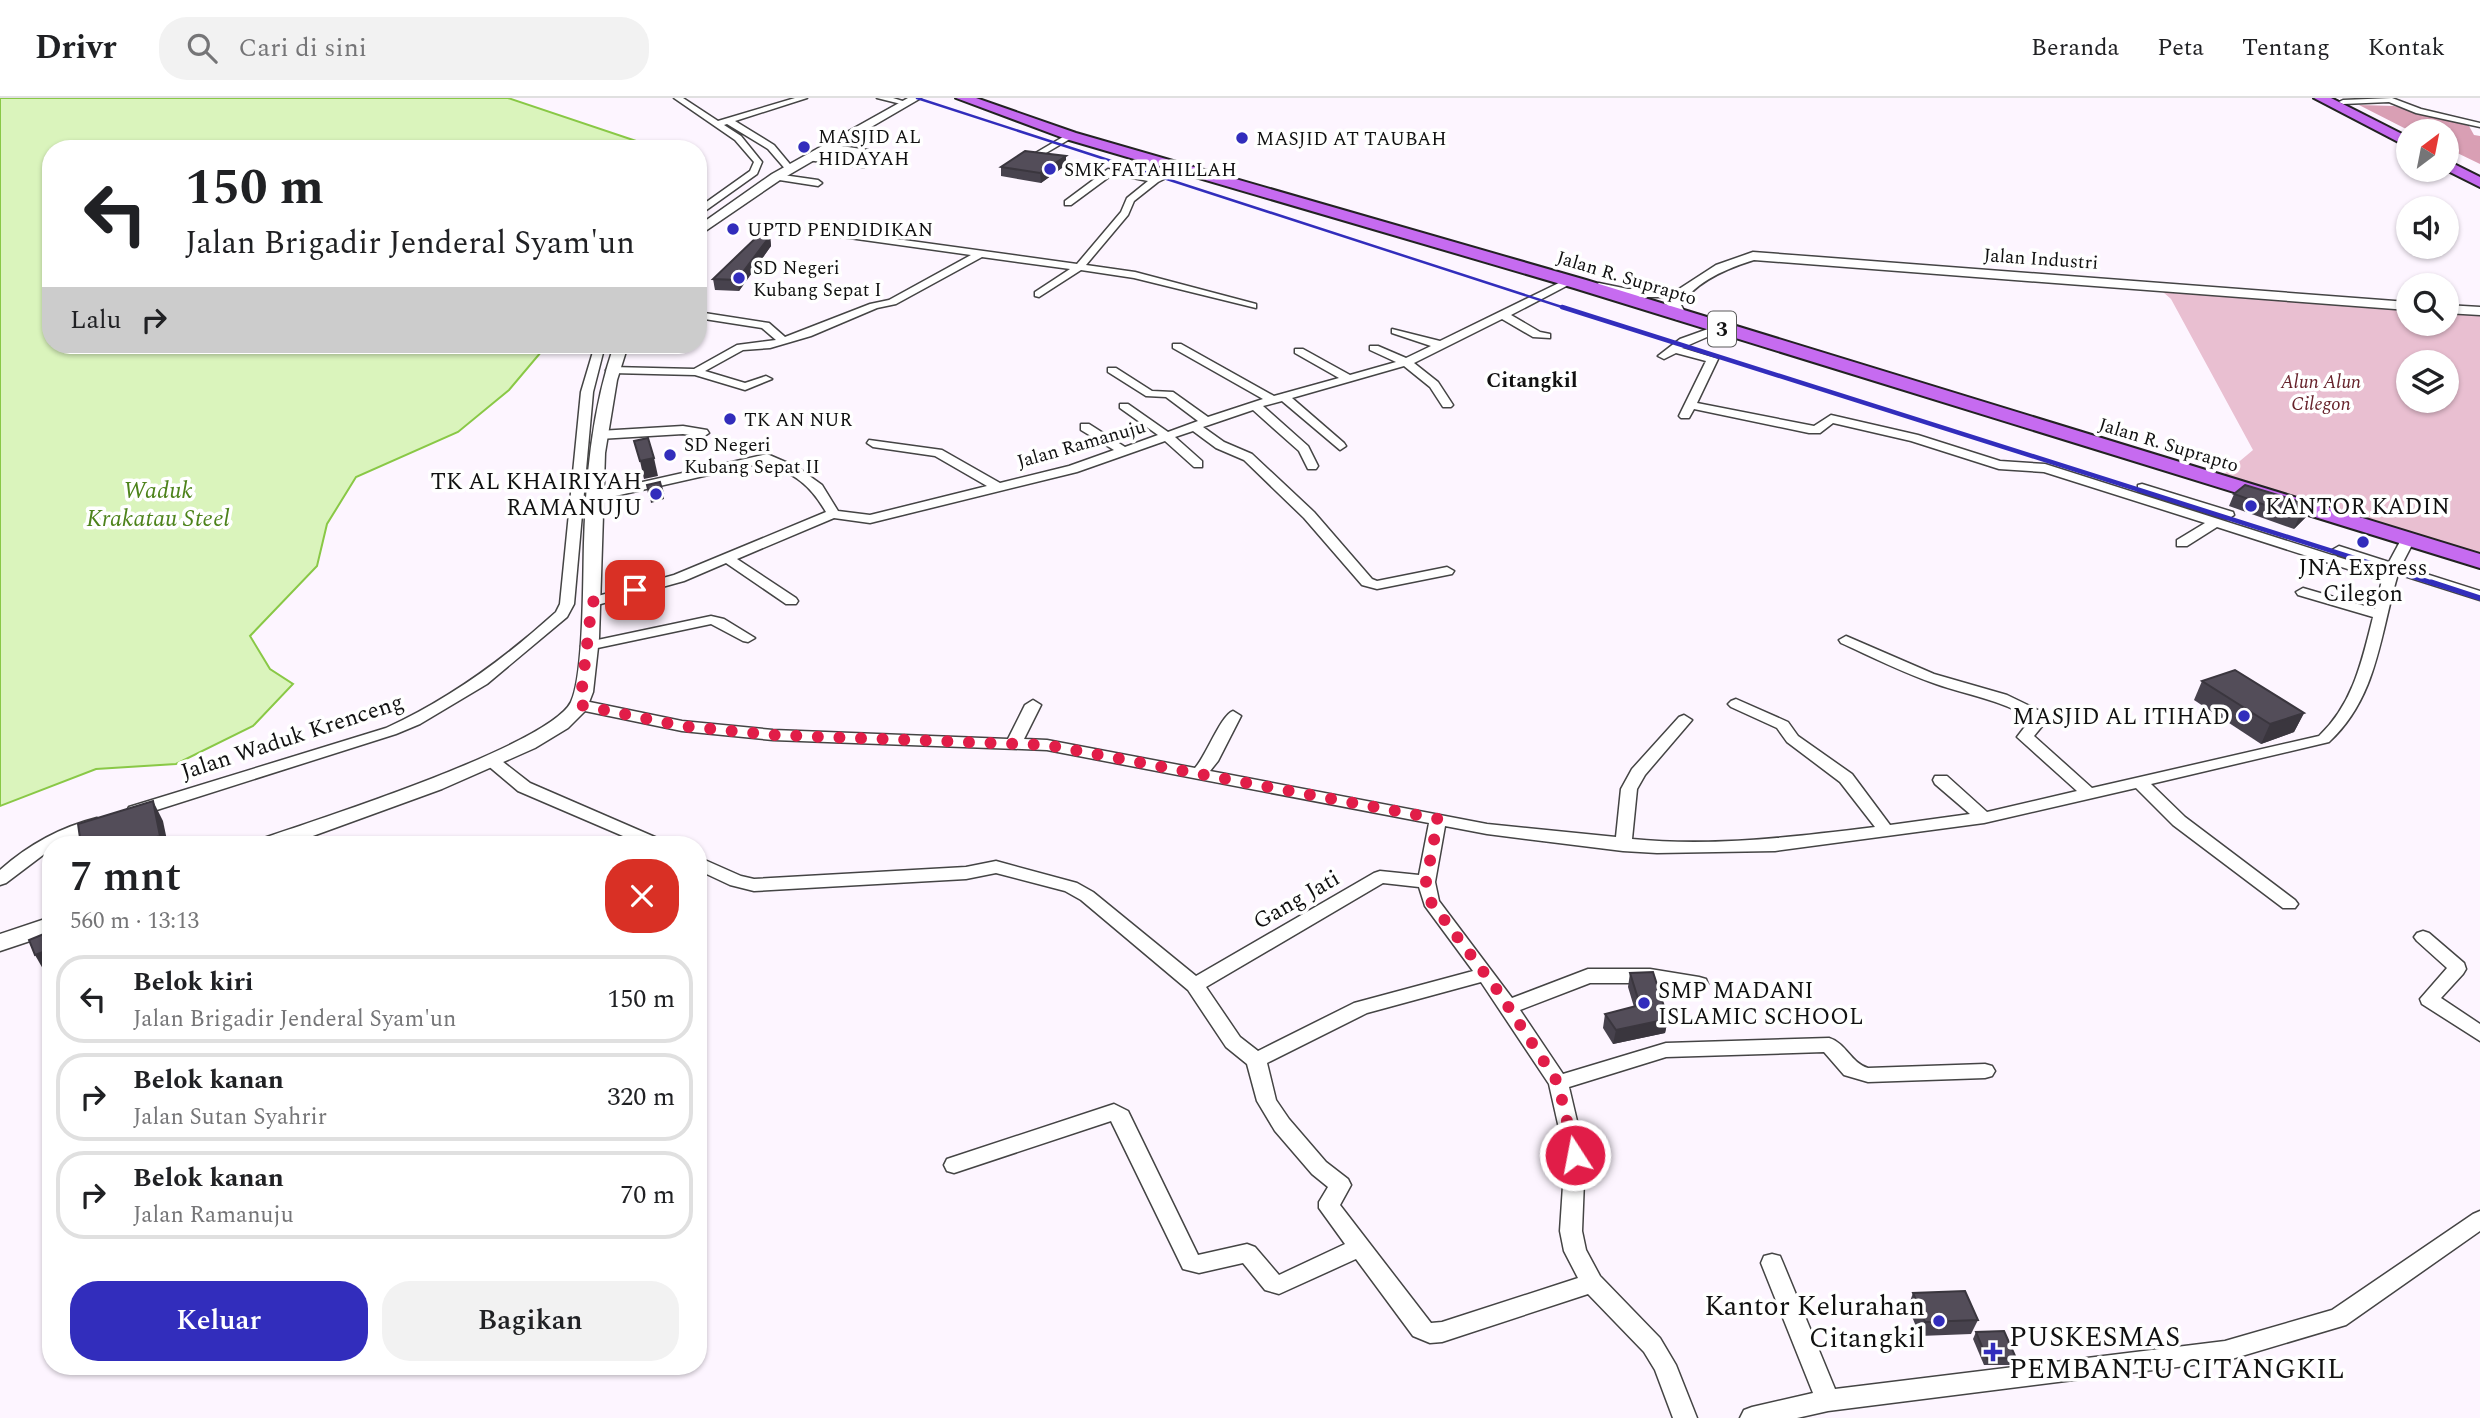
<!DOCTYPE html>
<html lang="id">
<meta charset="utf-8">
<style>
:root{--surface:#fff;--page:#f2f2f2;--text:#202124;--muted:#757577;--line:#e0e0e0;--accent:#322dbc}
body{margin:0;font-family:Spectral,serif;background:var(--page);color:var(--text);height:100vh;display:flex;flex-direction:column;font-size:26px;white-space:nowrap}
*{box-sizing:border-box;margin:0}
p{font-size:23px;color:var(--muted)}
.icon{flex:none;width:38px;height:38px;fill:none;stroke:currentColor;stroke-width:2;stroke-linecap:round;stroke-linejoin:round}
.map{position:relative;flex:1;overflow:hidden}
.details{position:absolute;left:42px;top:738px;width:665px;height:539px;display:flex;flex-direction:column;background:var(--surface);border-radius:28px;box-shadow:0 2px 5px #0004}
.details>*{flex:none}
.hud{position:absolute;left:42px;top:42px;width:665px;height:214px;border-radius:28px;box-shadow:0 2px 5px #0004;background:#fff;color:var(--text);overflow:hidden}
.needle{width:46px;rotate:32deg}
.tools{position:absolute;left:2396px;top:21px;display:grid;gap:14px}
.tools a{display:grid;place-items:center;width:63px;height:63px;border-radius:50%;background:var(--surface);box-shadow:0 2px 5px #0004;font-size:35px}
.pin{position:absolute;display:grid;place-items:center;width:60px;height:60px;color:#fff;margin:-30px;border-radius:14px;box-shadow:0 4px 10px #0006}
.me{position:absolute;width:77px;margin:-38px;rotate:349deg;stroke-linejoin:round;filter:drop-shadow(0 0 5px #0008)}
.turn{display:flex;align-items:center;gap:24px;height:147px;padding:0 28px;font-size:32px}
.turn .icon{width:91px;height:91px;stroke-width:2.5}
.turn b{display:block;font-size:49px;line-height:60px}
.then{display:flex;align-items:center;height:66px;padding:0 28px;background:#0003;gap:14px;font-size:26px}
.round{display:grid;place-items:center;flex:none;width:74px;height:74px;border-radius:28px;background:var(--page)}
.headline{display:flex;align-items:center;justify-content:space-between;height:119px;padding:0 28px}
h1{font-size:42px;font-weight:600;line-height:52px}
.button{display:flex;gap:14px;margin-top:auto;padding:14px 28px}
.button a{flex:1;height:80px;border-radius:28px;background:var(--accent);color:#fff;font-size:28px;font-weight:600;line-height:80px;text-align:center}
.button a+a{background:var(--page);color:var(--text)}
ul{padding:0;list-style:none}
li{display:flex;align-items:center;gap:21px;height:88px;margin:0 14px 10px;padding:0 14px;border:4px solid var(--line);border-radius:28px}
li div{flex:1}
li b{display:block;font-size:26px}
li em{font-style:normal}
header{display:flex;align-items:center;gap:42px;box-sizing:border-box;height:98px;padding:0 35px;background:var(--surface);border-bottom:2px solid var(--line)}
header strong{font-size:33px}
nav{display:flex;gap:38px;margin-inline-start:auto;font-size:24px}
.search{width:490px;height:63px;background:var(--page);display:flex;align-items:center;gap:18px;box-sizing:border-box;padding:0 24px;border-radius:28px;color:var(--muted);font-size:26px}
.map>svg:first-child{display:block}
.green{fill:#e9bfd1;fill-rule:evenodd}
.forest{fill:#d99fb4}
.water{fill:#daf4bc;stroke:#89c846;stroke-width:2}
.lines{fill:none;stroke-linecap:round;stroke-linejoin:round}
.minor-casing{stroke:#444;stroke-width:3}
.tertiary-casing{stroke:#444;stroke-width:3}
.trunk-casing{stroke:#222;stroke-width:4}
.minor{fill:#fff;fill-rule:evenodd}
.tertiary{fill:#fff;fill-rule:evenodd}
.trunk{fill:#c66bf0;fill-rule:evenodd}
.rail-far2{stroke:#322dbc;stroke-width:2.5}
.rail-far1{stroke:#322dbc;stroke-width:4.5}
.rail{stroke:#322dbc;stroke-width:5}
.wall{fill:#47424d}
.shaded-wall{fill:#3a363e}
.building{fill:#534d59;stroke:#3a363e;stroke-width:2}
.route{stroke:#e11d48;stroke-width:12;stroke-dasharray:0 21.6}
.poi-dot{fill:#322dbc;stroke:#fff;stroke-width:2.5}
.labels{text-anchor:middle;stroke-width:7;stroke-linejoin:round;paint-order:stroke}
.far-poi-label{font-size:19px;fill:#111;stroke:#fff;text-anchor:start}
.far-street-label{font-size:19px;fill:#111;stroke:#fff}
.far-park-label{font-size:19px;font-style:italic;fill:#67232b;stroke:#fff}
.shield{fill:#fff;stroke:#585858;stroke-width:2}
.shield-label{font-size:21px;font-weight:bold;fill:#111}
.far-quarter-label{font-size:21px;font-weight:bold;fill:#111;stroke:#fff}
.poi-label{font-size:23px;fill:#111;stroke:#fff;text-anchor:end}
.street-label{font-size:23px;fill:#111;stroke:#fff}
.water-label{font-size:24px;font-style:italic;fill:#4d831b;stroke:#fff}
.near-poi-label{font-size:28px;fill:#111;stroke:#fff;text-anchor:end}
</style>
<header>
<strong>Drivr</strong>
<div class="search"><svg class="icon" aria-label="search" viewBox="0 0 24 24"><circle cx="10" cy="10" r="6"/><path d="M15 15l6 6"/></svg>Cari di sini</div>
<nav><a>Beranda</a><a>Peta</a><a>Tentang</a><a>Kontak</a></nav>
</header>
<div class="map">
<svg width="2480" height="1320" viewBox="0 0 2480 1320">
<rect width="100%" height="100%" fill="#fdf5ff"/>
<path class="green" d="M2163,194L2408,212V226H2446L2447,215L2480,217V456L2222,378L2253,352L2171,201ZM2408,264H2446V303H2408Z"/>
<path class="forest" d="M2359,7L2394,8L2469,28L2474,37L2480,38V66L2447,50L2446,33H2410Z"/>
<path class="water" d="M0,0H508L660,51H51V247H547L509,292L458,334L356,379L327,426L317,468L250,538L270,571L293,586L253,628L176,666L96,671L0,708Z"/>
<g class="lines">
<defs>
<g id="minor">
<path d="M674,0H683L718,23L795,0H807L735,23L774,47L794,71L787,73L768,51L727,26L724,27L741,38L762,64L757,76L698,118V110L750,73L754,64L735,42Z"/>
<path d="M877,0H893L909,5L905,7Z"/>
<path d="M2392,0L2421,11L2480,25V29L2416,15L2389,4L2343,6L2339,4L2343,2Z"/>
<path d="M1068,36L1075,38L1034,62L1027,60Z"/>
<path d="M828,46L868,52L872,55L868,58L825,51L824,49Z"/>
<path d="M809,57L864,63L868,66L864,69L806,62V58Z"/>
<path d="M1179,67L1182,68V72L1158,84L1134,103L1128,117L1086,167L1135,174L1256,206V210L1134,180L1081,172L1039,199L1035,198V194L1070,171L982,159L896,206L877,210L811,238L770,250L743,252L705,273L745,285L766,278L772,281L745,292L695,277L612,275L606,272L612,269L694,271L737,247L776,242L762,230L698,220V214L769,225L785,239L870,206L889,202L971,157L828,137V133L831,132L1077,166L1121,114L1127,100L1148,83L1113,76L1071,107H1065V103L1108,71L1154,79Z"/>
<path d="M776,76L818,82L822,85L818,88L773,81V77Z"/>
<path d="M1567,181L1576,183L1511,217L1540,234L1550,236V240L1533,239L1502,221L1414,265L1438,284L1453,307L1451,309H1443L1430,289L1404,268L1292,300L1344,345L1346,348L1340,352L1282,303L1263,308L1308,348L1318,368L1316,371H1308L1299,353L1253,312L1203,329L1224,344L1252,356L1314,414L1372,481L1377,483L1447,469L1454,473L1452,476L1377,491L1362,487L1304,420L1244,362L1216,350L1193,333L1175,339L1202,363V369H1194L1165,343L1077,374L870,425L834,420L737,461L796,500L798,503L796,506H786L726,465L684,483L597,507L592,508L585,504L587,501L674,477L826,414C809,385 796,378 766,364L593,403L587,399L589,396L767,356L797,369L822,387L838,413L870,417L987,388L935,358L873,349L867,345L869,342L942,352L1000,385L1069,368L1114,352L1081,332V326H1089L1125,349L1158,337L1120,310V306H1128L1168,334L1198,323L1166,299L1146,298L1108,274V270H1116L1152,293L1173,294L1208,319L1263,301L1173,250V246H1181L1274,298L1339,280L1295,255V251H1303L1350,277L1396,264L1370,252V248H1378L1406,260L1431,248L1392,235V231L1440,243Z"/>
<path d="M1719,227L1724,230L1723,232L1682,250L1718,261L1697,305L1814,328L1831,317L1918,337L2000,363L2045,366L2385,474L2386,472L2334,455L2332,452L2339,448L2389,464L2403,438H2413L2415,441L2401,468L2480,493V502L2398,476C2380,535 2378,599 2329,644L2151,686L2185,719L2295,802L2298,806L2295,810H2283L2173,727L2136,690L1984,725L1775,753L1657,755L1623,753L1487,736L1445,728L1435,784L1439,803L1512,900L1588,871H1650L1699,879L1706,881L1708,886L1706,891L1699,893L1650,885H1590L1520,912L1563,976L1666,945L1829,940C1846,945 1851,965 1868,970L1985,966L1992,968L1995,973L1992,978L1985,980L1868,984L1844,977L1824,954L1666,959L1569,989L1585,1057L1582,1133L1586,1152L1600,1178L1660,1240L1676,1267L1697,1320H1673L1655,1272L1644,1254L1588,1196L1442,1244L1430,1245L1413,1238L1356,1161L1279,1196L1265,1192L1243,1165L1199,1175L1183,1171L1111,1023L954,1075L947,1073L944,1067L947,1061L1114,1006L1128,1013L1198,1157L1247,1146L1255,1149L1279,1177L1345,1146L1319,1110V1104L1328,1089L1312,1076L1275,1033L1257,1003L1247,966L1226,949L1188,892L1081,802L1065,793L996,775L966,781L754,793L730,787L698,772V759L741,778L754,781L966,769L996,763L1077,785L1093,794L1196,878L1374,775L1380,773L1419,777L1429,725L1047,652L773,642L682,633L580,612L572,607L580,602L682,623L773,632L1008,641L1025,607L1033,602L1041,607L1024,641L1047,642L1195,670C1206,658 1221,617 1233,613L1241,618L1218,663L1210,673L1487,726L1616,739L1621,691L1632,671L1679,619L1684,617L1692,622L1645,677L1637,691L1632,741C1713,749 1794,739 1875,729L1840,684L1787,644L1777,630L1731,609L1728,606L1731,603L1736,601L1788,624L1798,638L1852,676L1890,727L1970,716L1935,686L1933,682L1935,678H1947L1987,714L2077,693L2017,639L2027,626L2029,619C2000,602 1968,597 1936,586C1904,575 1872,559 1841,545L1839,542L1846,538L1934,576L2007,597L2042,614L2045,617L2043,627L2034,638L2092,690L2319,638C2353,606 2362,563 2373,519L2298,497L2296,494L2303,490L2375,511L2382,482L2217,429L2187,448H2177V442L2205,425L2044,374L1999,371L1911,343L1833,325L1820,335H1809L1694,311L1689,320H1681L1679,318L1706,263L1676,255L1664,261L1658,258L1680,241ZM1383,785L1419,789L1425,808L1473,873L1354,905L1258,953L1240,939L1206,889ZM1481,884L1549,986L1565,1057L1560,1133L1564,1153L1578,1180L1442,1224L1431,1225L1340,1107L1351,1087L1348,1081L1326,1064L1289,1021L1276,1002L1267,965L1367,915Z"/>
<path d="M595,247H605L593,294L574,506L567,519L487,586L420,626L396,636L141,717H129L127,713L129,709L386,630C450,601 504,561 556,514L560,506L581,294Z"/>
<path d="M683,328L707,332L709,335L703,339L683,336L599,341L593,337L599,333Z"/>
<path d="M2142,386L2233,414L2234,417L2228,421L2223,420L2138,393V387Z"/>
<path d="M711,518L724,521L755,540L748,544L743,543L711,526L588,552L581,548L588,544Z"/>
<path d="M492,658L498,660L530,685L664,743L666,747H644L518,693L486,666L484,663L486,660Z"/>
<path d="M97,720L105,725L103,729L58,747H51V751L6,785L0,787V772C28,747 61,729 97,720Z"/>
<path d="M2423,833L2429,835L2464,865L2466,871L2463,876L2441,900L2480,926V943L2422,906L2420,901L2447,870L2417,843L2414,839L2417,835Z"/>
<path d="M2480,1113V1133L2346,1227L2225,1263L1828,1313L1797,1320H1740L1744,1312L1752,1309L1813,1295L1761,1165L1764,1158L1772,1156L1780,1158L1783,1165L1835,1291L2225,1243L2332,1212L2473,1116Z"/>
</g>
<g id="tertiary">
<path d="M908,0H921L780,82L698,138V128L772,76Z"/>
<path d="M1753,154L2408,204V212L1754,162C1728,170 1696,183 1681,207L1687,218L1680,222L1675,221L1667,207L1672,199H1628L1592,189L1599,185L1628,191H1679L1716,167Z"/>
<path d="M2446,207L2480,209V217L2446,215Z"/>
<path d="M614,247H628L617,282L605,355L599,540L593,594L586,612L568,630L535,650L442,691L288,747H255L258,742C313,723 549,648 571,604C584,577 583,479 584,445C586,377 592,312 614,247Z"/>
<path d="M51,819V836L0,853V836Z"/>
</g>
<g id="trunk">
<path d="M956,0H976L1076,35L1586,182L2480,456V470L1574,190L1066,41Z"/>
<path d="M2314,0H2331L2408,39V49Z"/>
<path d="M2446,62L2480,79V89L2446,72Z"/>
</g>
</defs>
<use href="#minor" class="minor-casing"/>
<use href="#tertiary" class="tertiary-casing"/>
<use href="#trunk" class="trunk-casing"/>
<use href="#minor" class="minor"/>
<use href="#tertiary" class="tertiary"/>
<use href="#trunk" class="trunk"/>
<path class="rail-far2" d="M917,0L1568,211"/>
<path class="rail-far1" d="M1562,209L2436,486"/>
<path class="rail" d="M2431,484L2480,500"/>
</g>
<g class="wall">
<path d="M1066,58V67L1041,85L1001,78V69Z"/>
<path d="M770,138L771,148L739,193L715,192L713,181Z"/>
<path d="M2234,396L2311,407L2306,419L2294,431L2229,408Z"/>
<path d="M2202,583L2304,615L2294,634L2261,646L2194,602Z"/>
<path d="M1630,875L1668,921L1665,935L1613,946L1603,930L1605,916L1634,909L1628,889Z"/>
<path d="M1913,1195L1978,1222L1971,1236L1920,1238L1908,1209Z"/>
<path d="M1976,1234L2016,1260L2012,1267H1984L1973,1241Z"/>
</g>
<g class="shaded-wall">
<path d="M1066,58V67L1041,85L1040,75Z"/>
<path d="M770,138L771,148L739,193L737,182Z"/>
<path d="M654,360L658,378L644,381L640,363Z"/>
<path d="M663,395L664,401L651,405L650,399Z"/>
<path d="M2311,407L2306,419L2294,431L2299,419Z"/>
<path d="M2304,615L2294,634L2261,646L2270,626Z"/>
<path d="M153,703L163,723L168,747H130Z"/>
<path d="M51,851V868L43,871L35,857Z"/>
<path d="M1668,921L1665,935L1613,946L1616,932Z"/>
</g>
<g class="building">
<path d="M1025,53L1066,58L1040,75L1001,69Z"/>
<path d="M763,133L770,138L737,182L713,181Z"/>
<path d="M648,340L654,360L640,363L634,343Z"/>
<path d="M660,384L663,395L650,399L647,387Z"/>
<path d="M2245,387L2311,407L2299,419L2234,396Z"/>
<path d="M2235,572L2304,615L2270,626L2202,583Z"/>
<path d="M153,703L160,738L130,747H81L78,726Z"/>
<path d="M51,833V851L35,857L29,842Z"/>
<path d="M1653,874L1668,921L1616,932L1605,916L1640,907L1630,875Z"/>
<path d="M1965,1193L1978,1222L1925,1224L1913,1195Z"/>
<path d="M2004,1233L2016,1260L1987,1261L1976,1234Z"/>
</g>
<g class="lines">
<path class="route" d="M635,492L592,504L580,607L682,628L773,637L1047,647L1438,721L1426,784L1431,804L1498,893L1558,985L1575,1057"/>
</g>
<g class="poi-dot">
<circle cx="1242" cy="40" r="7"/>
<circle cx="804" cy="49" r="7"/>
<circle cx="1050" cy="71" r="7"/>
<circle cx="733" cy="131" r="7"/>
<circle cx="739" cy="180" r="7"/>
<circle cx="730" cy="321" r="7"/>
<circle cx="670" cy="357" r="7"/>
<circle cx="656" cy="396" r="7"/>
<circle cx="2251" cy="408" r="7"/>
<circle cx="2363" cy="444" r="7"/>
<circle cx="2244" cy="618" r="7"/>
<circle cx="1644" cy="905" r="7"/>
<circle cx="1939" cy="1223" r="7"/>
<path d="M1989.5 1243.5h7v7h7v7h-7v7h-7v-7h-7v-7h7z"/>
</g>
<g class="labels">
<g class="far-poi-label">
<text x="818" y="45">MASJID AL<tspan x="818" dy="22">HIDAYAH</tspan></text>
<text x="1256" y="47">MASJID AT TAUBAH</text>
<text x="1064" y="78">SMK FATAHILLAH</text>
<text x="747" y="138">UPTD PENDIDIKAN</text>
<text x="753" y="176">SD Negeri<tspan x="753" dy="22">Kubang Sepat I</tspan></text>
<text x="744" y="328">TK AN NUR</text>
<text x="684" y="353">SD Negeri<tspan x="684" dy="22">Kubang Sepat II</tspan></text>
</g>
<g class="far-street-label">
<text transform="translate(2041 160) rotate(4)" y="7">Jalan Industri</text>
<text transform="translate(1627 179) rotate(17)" y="7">Jalan R. Suprapto</text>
<text transform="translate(1081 345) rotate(-16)" y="7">Jalan Ramanuju</text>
<text transform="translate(2169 346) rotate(17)" y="7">Jalan R. Suprapto</text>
</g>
<g class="far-park-label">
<text x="2321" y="290">Alun Alun<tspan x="2321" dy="22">Cilegon</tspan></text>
</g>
<rect class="shield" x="1708" y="213.5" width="28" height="35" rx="5"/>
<g class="shield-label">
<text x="1722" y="238">3</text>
</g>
<g class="far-quarter-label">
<text x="1532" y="289">Citangkil</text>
</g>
<g class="poi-label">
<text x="642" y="391">TK AL KHAIRIYAH<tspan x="642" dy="26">RAMANUJU</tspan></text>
<text x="2265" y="416" text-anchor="start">KANTOR KADIN</text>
<text x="2363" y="477" text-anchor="middle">JNA Express<tspan x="2363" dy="26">Cilegon</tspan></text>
<text x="2230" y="626">MASJID AL ITIHAD</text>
<text x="1658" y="900" text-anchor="start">SMP MADANI<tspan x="1658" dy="26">ISLAMIC SCHOOL</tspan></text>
</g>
<g class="street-label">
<text transform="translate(292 638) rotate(-18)" y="8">Jalan Waduk Krenceng</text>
<text transform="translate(1296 801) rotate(-30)" y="8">Gang Jati</text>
</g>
<g class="water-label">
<text x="158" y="400">Waduk<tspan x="158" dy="28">Krakatau Steel</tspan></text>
</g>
<g class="near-poi-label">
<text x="1925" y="1217">Kantor Kelurahan<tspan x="1925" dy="32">Citangkil</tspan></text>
<text x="2009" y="1248" text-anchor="start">PUSKESMAS<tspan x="2009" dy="32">PEMBANTU CITANGKIL</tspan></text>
</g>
</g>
</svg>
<div class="tools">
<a><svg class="needle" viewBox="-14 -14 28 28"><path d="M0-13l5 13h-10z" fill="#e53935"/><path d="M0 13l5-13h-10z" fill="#757577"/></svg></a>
<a><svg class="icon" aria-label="sound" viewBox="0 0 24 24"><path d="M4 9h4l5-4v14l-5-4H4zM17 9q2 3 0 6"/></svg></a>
<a><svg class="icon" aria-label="search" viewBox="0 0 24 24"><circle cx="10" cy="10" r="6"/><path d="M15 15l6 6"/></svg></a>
<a><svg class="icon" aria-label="layers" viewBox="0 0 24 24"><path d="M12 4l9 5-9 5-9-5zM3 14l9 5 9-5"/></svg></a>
</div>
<div class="pin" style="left:635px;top:492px;background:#d93025"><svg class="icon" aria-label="arrive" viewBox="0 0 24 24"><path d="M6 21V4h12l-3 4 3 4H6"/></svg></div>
<svg class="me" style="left:1575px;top:1057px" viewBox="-20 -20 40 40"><circle r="17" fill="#e11d48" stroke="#fff" stroke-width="3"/><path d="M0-11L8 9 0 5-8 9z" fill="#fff"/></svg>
<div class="hud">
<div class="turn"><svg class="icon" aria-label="left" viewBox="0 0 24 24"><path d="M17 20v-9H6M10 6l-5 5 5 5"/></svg><div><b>150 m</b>Jalan Brigadir Jenderal Syam'un</div></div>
<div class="then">Lalu<svg class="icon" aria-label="right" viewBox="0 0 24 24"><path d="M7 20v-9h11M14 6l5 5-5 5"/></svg></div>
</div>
<section class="details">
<div class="headline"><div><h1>7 mnt</h1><p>560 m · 13:13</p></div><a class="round" style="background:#d93025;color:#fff"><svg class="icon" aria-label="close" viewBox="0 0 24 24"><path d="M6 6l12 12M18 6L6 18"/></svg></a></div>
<ul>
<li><svg class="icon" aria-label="left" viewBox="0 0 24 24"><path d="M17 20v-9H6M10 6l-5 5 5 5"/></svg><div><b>Belok kiri</b><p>Jalan Brigadir Jenderal Syam'un</p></div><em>150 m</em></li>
<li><svg class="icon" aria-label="right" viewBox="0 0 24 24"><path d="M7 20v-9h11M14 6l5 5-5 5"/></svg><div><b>Belok kanan</b><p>Jalan Sutan Syahrir</p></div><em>320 m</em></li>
<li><svg class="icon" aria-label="right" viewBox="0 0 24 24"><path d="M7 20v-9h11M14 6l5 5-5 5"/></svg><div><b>Belok kanan</b><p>Jalan Ramanuju</p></div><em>70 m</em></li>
</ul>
<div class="button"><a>Keluar</a><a>Bagikan</a></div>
</section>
</div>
